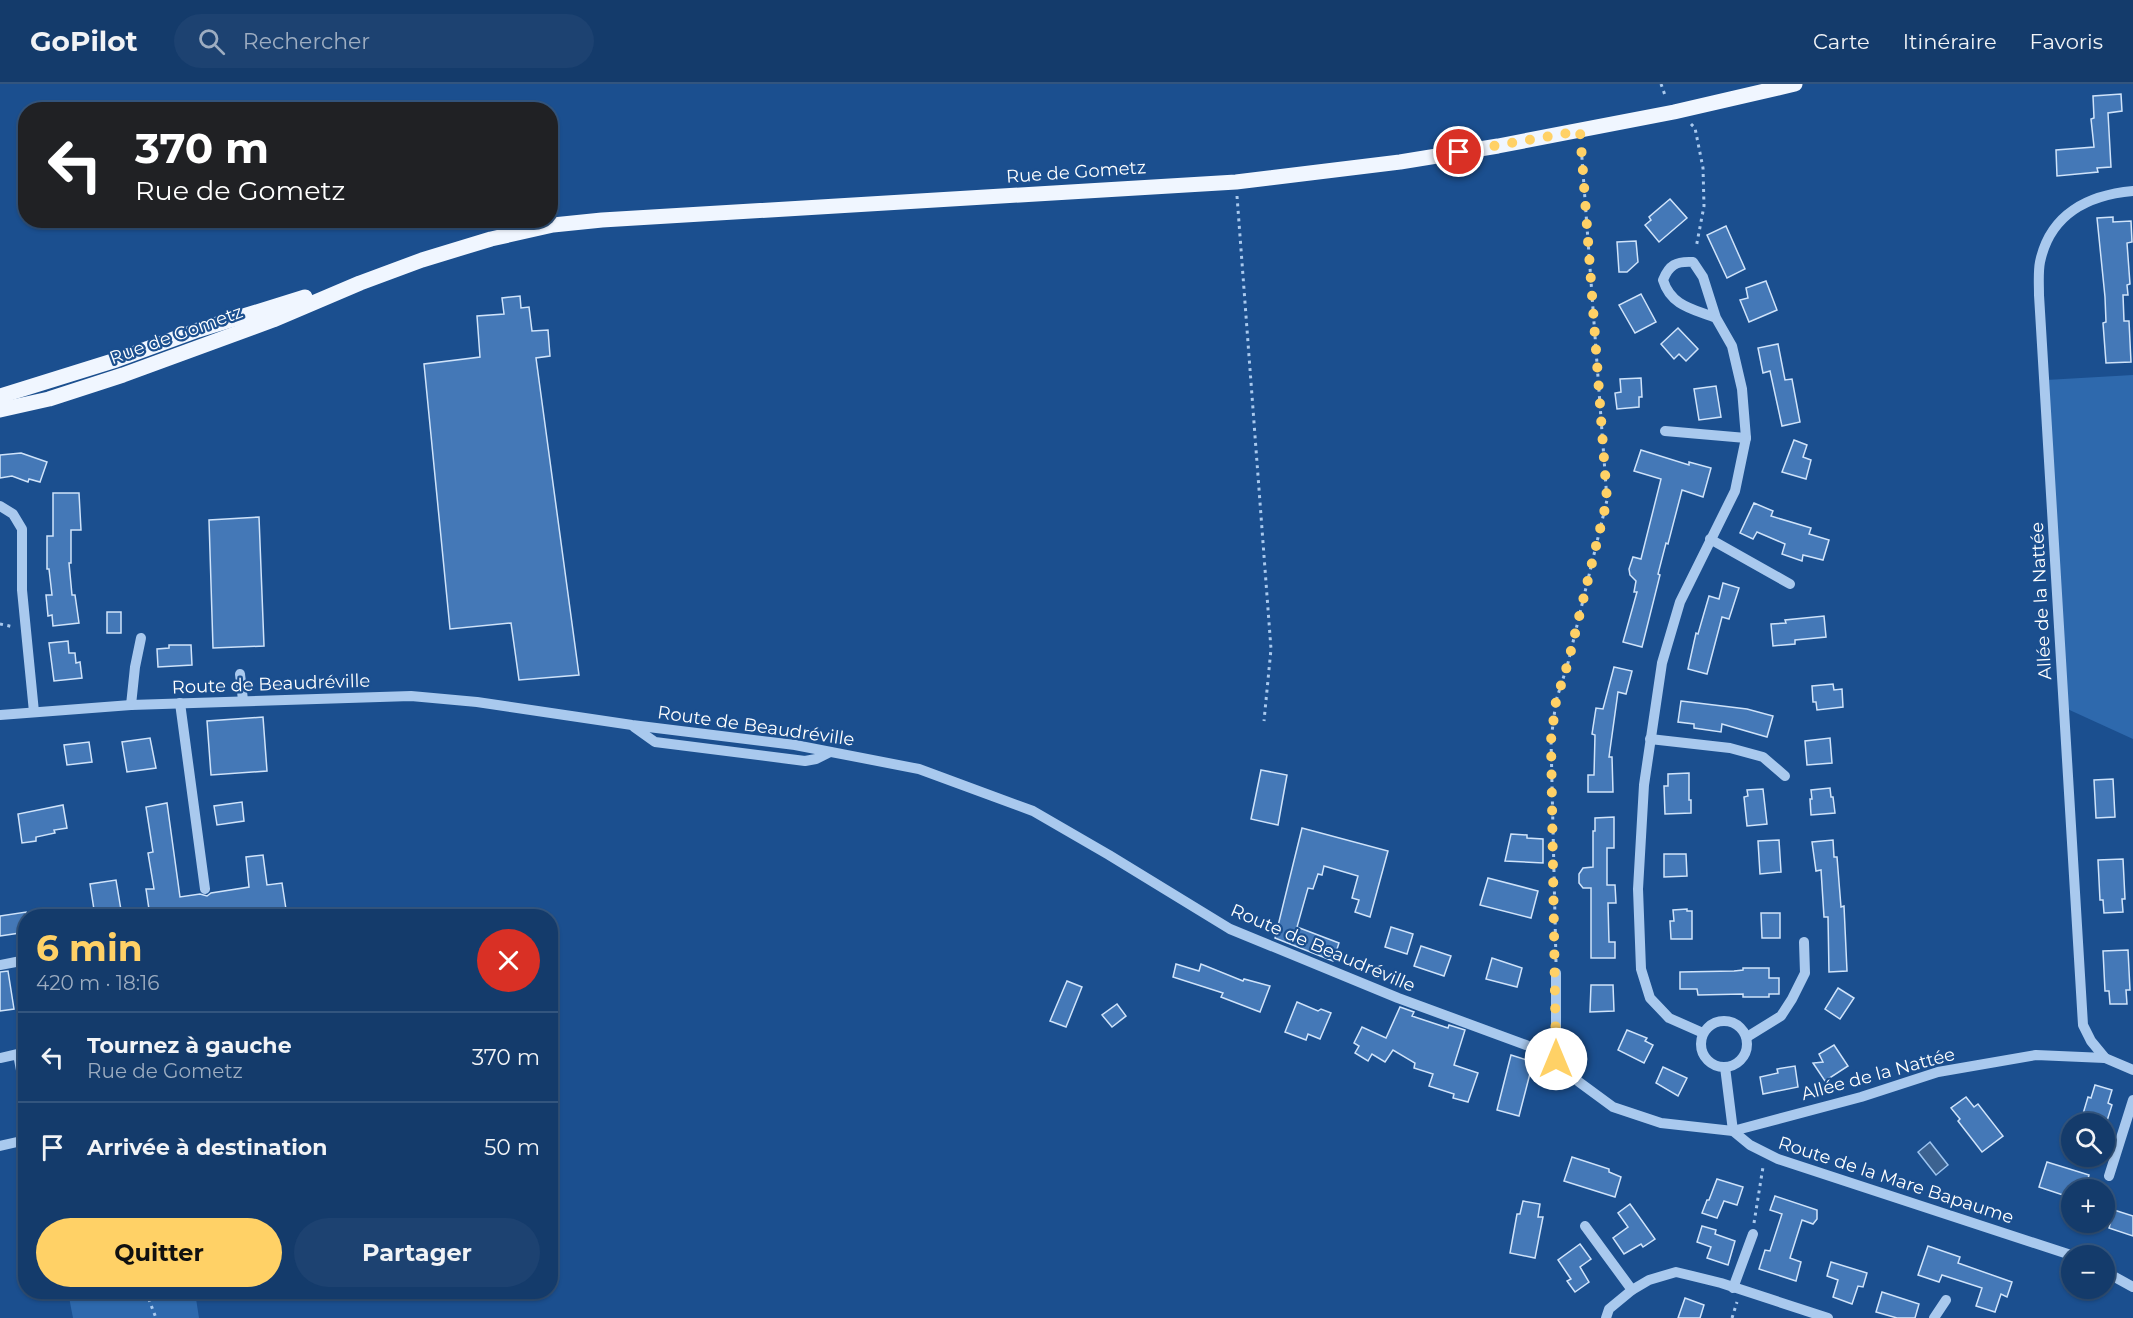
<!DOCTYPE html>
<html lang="fr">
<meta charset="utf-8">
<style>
:root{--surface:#143b6b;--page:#1d4271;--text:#f1f3f6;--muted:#9dadc1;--line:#33557e;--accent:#ffd166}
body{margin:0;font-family:Montserrat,sans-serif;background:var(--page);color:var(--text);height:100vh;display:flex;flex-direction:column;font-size:22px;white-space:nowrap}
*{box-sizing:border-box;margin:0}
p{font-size:20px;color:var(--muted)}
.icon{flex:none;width:33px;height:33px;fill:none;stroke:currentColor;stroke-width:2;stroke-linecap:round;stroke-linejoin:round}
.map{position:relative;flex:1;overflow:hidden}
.drawer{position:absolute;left:18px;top:825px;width:540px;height:390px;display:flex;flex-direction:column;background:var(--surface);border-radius:24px;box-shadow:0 2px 4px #0004,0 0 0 2px var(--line)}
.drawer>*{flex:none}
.banner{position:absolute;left:18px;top:18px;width:540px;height:126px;border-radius:24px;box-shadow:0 2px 4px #0004,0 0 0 2px var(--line);background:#202124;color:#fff;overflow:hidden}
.fabs{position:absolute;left:2061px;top:1029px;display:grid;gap:12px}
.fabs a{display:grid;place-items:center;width:54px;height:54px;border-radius:50%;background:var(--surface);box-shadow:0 2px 4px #0004,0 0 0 2px var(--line);font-size:30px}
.pin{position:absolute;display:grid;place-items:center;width:51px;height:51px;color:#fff;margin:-26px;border:3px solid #fff;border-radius:50%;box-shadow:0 2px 6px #0007}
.me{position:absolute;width:66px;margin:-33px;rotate:0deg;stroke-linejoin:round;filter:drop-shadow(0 0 4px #0008)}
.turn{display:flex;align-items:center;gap:21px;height:126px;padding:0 18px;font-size:27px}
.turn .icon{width:78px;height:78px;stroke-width:2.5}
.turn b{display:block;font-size:42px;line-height:51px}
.round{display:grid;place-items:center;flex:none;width:63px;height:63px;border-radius:32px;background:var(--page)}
.overview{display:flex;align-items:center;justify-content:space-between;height:102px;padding:0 18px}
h1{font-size:36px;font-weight:700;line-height:45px;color:var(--accent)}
.cta{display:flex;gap:12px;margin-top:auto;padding:12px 18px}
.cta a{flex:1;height:69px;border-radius:36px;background:var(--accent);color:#111;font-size:24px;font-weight:700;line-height:69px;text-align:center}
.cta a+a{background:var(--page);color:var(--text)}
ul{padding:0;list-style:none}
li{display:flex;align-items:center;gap:18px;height:90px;padding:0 18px;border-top:2px solid var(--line)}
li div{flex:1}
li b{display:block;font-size:22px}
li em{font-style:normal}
header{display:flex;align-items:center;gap:36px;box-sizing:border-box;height:84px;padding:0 30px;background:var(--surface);border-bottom:2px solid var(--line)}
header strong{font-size:28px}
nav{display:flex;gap:33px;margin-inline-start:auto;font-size:21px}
.search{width:420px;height:54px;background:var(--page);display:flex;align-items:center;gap:15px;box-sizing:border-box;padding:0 21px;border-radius:33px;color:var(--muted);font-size:22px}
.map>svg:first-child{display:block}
.green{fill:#2e69ad}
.water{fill:#3c6290;stroke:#9cc4f0;stroke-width:1.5}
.building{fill:#4478b7;stroke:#cfe3fa;stroke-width:1.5}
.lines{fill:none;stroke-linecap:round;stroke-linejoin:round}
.path{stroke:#a9c9ee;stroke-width:3;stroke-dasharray:3 4.5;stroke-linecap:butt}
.minor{stroke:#a9c9ee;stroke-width:10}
.major{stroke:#f0f6ff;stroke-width:15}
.route{stroke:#ffd166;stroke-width:10;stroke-dasharray:0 18}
.labels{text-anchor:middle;stroke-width:4.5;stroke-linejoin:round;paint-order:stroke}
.street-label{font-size:18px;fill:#fff;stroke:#1b4f8f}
</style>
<header>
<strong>GoPilot</strong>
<div class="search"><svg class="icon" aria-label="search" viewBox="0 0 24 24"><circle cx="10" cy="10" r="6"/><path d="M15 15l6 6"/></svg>Rechercher</div>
<nav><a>Carte</a><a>Itinéraire</a><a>Favoris</a></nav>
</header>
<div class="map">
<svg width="2133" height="1234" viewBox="0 0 2133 1234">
<rect width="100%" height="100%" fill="#1b4f8f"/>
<g class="green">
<path d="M2133,291V655L2063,623L2046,296Z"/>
<path d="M68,1208H195L199,1234H73Z"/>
</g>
<path class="water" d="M1930,1058L1948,1081L1936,1091L1918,1068Z"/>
<g class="building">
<path d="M2121,10L2122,27L2108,29L2111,83L2097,84L2098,88L2057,92L2056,66L2094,63L2091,35L2094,34L2093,12Z"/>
<path d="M1670,115L1687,134L1659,158L1645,141L1651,136L1649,133Z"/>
<path d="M2113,133V138L2131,137L2132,158L2127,159L2130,200L2127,201L2128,211H2123L2124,237H2129L2131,278L2106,279L2103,239L2106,238L2105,213L2097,134Z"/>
<path d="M1726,142L1745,185L1727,194L1707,151Z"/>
<path d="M1636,157L1638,178L1627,188H1619L1617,158Z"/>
<path d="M1766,197L1777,226L1749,238L1740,216L1748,214L1746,204Z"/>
<path d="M1641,210L1656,238L1635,249L1619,221Z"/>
<path d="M520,212L521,224L529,223L532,247L548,246L550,272L536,274L579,591L519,596L511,539L450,545L424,280L480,273L477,232L504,230L502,214Z"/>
<path d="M1678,244L1698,265L1686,277L1679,270L1674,275L1661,260Z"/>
<path d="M1778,260L1785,296L1792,295L1800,338L1782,342L1770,287L1763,289L1758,264Z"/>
<path d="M1641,294L1642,313H1639V323L1617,325L1615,309L1621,308L1620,295Z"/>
<path d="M1716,302L1721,333L1699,336L1694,305Z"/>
<path d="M1794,356L1807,361L1803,373L1811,376L1806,395L1782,388Z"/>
<path d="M1641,366L1689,381V378L1711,384L1703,413L1682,406L1668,460L1666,459L1658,490L1660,491L1642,563L1623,558L1637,508H1634L1636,497L1630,491L1629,485L1633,473L1641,475L1661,395L1634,387Z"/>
<path d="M21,369L47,378L40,398L29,395L28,398L12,392L0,394V371Z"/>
<path d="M53,409H79L81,446H71V479H69L72,511H75L79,539L53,542L52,531L48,532L46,511H52L49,485H47V452H53Z"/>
<path d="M1754,419L1773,427L1771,432L1811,444L1809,450L1829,456L1823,476L1803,471L1802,477L1782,470L1785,460L1757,448L1753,455L1740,449Z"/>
<path d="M259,433L264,562L213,564L209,436Z"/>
<path d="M1723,499L1739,504L1729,535L1722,533L1707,590L1688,585L1696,549L1698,550L1709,512L1719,515Z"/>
<rect x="107" y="528" width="14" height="21"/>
<path d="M1824,532L1826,553L1795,556V560L1773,562L1771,540L1786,539L1785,536Z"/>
<path d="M68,557L69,569H75L76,579L80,578L82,594L54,597L49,559Z"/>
<path d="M169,561H191L192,581L158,583L157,565L169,564Z"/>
<path d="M1614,583L1632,587L1626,610L1618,608L1609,673H1612L1613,708H1588V691H1594L1595,651L1592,650L1596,624L1603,625Z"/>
<path d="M1833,600L1834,606L1842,605L1843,623L1817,626L1816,618H1813L1812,602Z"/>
<path d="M1681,617L1747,625L1773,632L1767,653L1722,640L1721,648L1694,644V640L1678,638Z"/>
<path d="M263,633L267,687L211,691L207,637Z"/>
<path d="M150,654L156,684L127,688L122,658Z"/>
<path d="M1830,654L1832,679L1807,681L1805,657Z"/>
<path d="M89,658L92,678L67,681L64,661Z"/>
<path d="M1261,686L1287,691L1278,741L1251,735Z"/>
<path d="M1689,689V716H1691V729L1665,730L1664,702H1668V690Z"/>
<path d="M2113,695L2115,733L2096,734L2094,696Z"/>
<path d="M1830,704L1831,713H1833L1835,729L1811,731L1810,715H1812L1811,706Z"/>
<path d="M1763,705L1767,740L1747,742L1744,713L1748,712L1747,706Z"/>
<path d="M242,718L244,737L217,741L214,722Z"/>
<path d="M167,719L180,813L200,810L207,812L211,809L249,803L246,773L263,771L267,801L282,799L287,832H150L146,805H154L148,769L153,768L146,723Z"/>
<path d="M63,721L67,744L54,746L55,749L36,753V757L22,759L18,730Z"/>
<path d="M1614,733V764H1607V801H1615L1616,819H1608L1609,858H1615V874H1591V804H1583L1579,799V790L1583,784L1593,783V747H1595V734Z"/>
<path d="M1302,744L1388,767L1370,833L1355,828L1359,816L1352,814L1358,792L1324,782L1322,791L1318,790L1313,805L1308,804L1297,843L1339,859L1333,877L1275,854Z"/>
<path d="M1511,750L1527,751V754L1543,755V779L1505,777Z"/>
<path d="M1779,756L1781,788L1760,790L1758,757Z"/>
<path d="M1833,756L1834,773H1837L1841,823L1844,822L1847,887L1829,888L1828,833H1824L1821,786L1816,787L1812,758Z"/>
<path d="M1664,770H1686L1687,792L1664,793Z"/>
<path d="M2123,775L2125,815H2122L2123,828L2104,829L2103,816H2100L2098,776Z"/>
<path d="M1488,794L1538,807L1531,834L1480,821Z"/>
<path d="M116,796L122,832H95L90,800Z"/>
<path d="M1687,825V827H1692V855H1671L1670,837H1674L1673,826Z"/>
<path d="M26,828V848L0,852V832Z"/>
<path d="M1761,829H1780V854H1762Z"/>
<path d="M1391,843L1413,850L1407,870L1385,863Z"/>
<path d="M1421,862L1451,872L1444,892L1414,882Z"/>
<path d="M2128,866L2130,906H2126L2127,920H2110L2109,907H2105L2103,867Z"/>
<path d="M1492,874L1522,884L1517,903L1486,895Z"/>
<path d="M1176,880L1199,887L1201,880L1243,897L1244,895L1270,902L1260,928L1221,913L1223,909L1173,893Z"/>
<path d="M1743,884H1769V894H1779V910H1769V913H1743V910L1698,911L1697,905H1680V888L1734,887L1743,886Z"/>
<path d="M8,887L14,925L0,927V888Z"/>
<path d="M1067,897L1082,903L1066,943L1050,937Z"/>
<path d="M1591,901H1613L1614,927L1590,928Z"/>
<path d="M1838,904L1854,914L1840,935L1825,925Z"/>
<path d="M1297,918L1318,927L1321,925L1331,929L1320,955L1308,950L1306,956L1285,948Z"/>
<path d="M1117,920L1126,932L1112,943L1102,931Z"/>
<path d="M1400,923L1414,928L1412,932L1448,944L1449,941L1465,946L1454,981L1478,989L1468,1018L1453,1014L1454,1010L1429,1002L1433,990L1414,984L1415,979L1393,966L1385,978L1372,970L1368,977L1355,969L1359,962L1354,959L1362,943L1386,954Z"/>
<path d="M1627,946L1647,954L1645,957L1653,961L1644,979L1618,966Z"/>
<path d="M1834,961L1848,982L1825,997L1813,979L1823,978L1819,970Z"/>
<path d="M1511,971L1533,978L1519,1032L1497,1026Z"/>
<path d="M1795,982L1798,1003L1763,1010L1760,993L1778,989L1777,985Z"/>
<path d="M1663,983L1687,994L1678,1012L1656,999Z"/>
<path d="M2095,1001L2112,1006L2108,1019L2112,1021L2106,1040H2080L2088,1013L2091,1014Z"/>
<path d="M1966,1013L1974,1023L1978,1020L2003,1052L1982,1068L1958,1037L1960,1035L1951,1024Z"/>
<path d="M1572,1073L1609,1085V1088L1621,1093L1615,1113L1564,1097Z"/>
<path d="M2047,1078L2089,1091L2085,1106H2072V1114L2039,1103Z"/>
<path d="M1717,1095L1743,1103L1737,1121L1724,1117L1717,1134L1702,1129L1707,1116H1709Z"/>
<path d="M1775,1112L1817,1126V1135L1813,1140L1802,1136L1790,1174L1801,1178L1796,1197L1759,1185L1765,1166L1770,1167L1782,1130L1770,1126Z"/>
<path d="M1523,1117L1540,1120L1538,1133H1543L1535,1174L1510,1169L1517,1130H1520Z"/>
<path d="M1630,1120L1655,1155L1643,1163L1641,1160L1624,1170L1613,1154L1628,1143L1618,1129Z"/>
<path d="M2114,1126L2133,1132V1152L2109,1144Z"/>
<path d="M1702,1142L1716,1146L1715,1150L1735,1157L1728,1181L1707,1174L1711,1163L1697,1158Z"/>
<path d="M1580,1160L1591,1175L1580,1183L1589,1198L1575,1208L1567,1197L1571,1195L1558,1176Z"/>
<path d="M1928,1162L1960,1173L1958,1179L2012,1198L2007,1213L2001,1210L1995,1228L1976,1222L1982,1204L1942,1191L1939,1198L1918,1191Z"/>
<path d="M1831,1178L1867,1189L1863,1203L1858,1202L1852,1220L1833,1213L1838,1196L1827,1192Z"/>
<path d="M1882,1208L1919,1220L1915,1234H1897L1876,1228Z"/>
<path d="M1685,1214L1704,1221L1700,1234H1678Z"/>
</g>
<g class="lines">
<g class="path">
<path d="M1661,0L1666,14"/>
<path d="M1691,40L1695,44L1703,84L1704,122L1696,164"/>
<path d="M1237,112L1271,565L1264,637"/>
<path d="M0,540L14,543"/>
<path d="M1556,878L1551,656L1556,617L1568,579L1607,416L1581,61"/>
<path d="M1754,1139L1763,1083"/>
<path d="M146,1208L156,1234"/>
<path d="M1732,1234L1737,1218"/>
</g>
<g class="minor">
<path d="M2133,107C2088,111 2050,130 2040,178C2038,188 2039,200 2039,211L2083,941L2091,957L2105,974L2133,986"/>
<path d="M1665,347L1746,354"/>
<path d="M0,422L13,430L22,445V506L34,628"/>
<path d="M1710,455L1790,500"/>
<path d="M240,590L243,616"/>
<path d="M180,619L205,805"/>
<path d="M131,621L135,583L141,554"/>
<path d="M0,631L131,621L411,612L477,618L632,641L795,661L919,685L1033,727L1109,771L1230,845L1398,914L1526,961L1556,975L1579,998L1613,1023L1661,1039L1733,1047L1750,1061L1778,1075L2074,1172"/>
<path d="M634,643L655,658L805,677L816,675L830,668"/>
<path d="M1650,655L1730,664L1763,673L1785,692"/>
<path d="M0,881L26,876"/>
<circle cx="1724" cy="960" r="23"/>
<path d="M1703,949L1669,934L1650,914L1641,885L1638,805L1644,701L1662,579L1680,518L1735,407L1746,354L1742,305L1732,262L1716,234L1703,193L1693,178C1676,177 1669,181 1663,196C1671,222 1693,225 1716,234"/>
<path d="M1747,953L1781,932L1792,915L1805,889L1804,858"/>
<path d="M0,974L18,970L26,1013"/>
<path d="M1556,975V889"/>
<path d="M1725,983L1733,1047L1861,1013L1938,988L2036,971L2105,974"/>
<path d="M0,1062L26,1056"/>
<path d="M2109,1092L2133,1016"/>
<path d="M1585,1142L1632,1206"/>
<path d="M2104,1187L2133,1203"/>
<path d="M1733,1204L1753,1150"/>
<path d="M1606,1234L1609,1225L1632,1206L1649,1196L1676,1188L1721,1199L1828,1234"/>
<path d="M1934,1234L1946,1216"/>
</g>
<g class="major">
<path d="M0,312L116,276L198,246L305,213"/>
<path d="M0,326L49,315L123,291L273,236L360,199L422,176L491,155L553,141L602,136L1236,98L1400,78L1498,62L1674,28L1795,0"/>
</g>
</g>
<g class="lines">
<path class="route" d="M1459,68L1580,47L1607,416L1568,579L1556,617L1551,656L1556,975"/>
</g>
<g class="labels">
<g class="street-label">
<text transform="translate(1076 88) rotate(-4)" y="6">Rue de Gometz</text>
<text transform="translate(176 251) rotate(-20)" y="6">Rue de Gometz</text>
<text transform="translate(2041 517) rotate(-93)" y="6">Allée de la Nattée</text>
<text transform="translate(271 600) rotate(-2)" y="6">Route de Beaudréville</text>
<text transform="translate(756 642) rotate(8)" y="6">Route de Beaudréville</text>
<text transform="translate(1323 864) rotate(23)" y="6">Route de Beaudréville</text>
<text transform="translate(1878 990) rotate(-15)" y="6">Allée de la Nattée</text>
<text transform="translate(1896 1096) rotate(18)" y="6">Route de la Mare Bapaume</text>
</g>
</g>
</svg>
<div class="fabs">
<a><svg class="icon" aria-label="search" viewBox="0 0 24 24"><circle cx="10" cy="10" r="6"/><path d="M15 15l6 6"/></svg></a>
<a>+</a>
<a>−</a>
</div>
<div class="pin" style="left:1459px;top:68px;background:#d93025"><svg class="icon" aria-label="arrive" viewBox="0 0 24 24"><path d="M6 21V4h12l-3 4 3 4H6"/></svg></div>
<svg class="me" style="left:1556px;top:975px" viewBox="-20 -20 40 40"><circle r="19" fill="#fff"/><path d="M0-13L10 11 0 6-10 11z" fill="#ffd166"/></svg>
<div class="banner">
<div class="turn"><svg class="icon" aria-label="left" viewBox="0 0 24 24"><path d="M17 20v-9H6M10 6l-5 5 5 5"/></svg><div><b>370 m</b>Rue de Gometz</div></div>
</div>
<section class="drawer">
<div class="overview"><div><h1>6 min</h1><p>420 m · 18:16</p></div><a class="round" style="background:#d93025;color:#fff"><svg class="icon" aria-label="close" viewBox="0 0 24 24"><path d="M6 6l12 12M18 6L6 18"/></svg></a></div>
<ul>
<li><svg class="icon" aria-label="left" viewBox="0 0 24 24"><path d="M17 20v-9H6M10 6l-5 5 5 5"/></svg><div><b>Tournez à gauche</b><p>Rue de Gometz</p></div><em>370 m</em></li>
<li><svg class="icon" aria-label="arrive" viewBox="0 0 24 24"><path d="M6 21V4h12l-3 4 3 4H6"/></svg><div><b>Arrivée à destination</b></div><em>50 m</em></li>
</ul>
<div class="cta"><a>Quitter</a><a>Partager</a></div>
</section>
</div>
